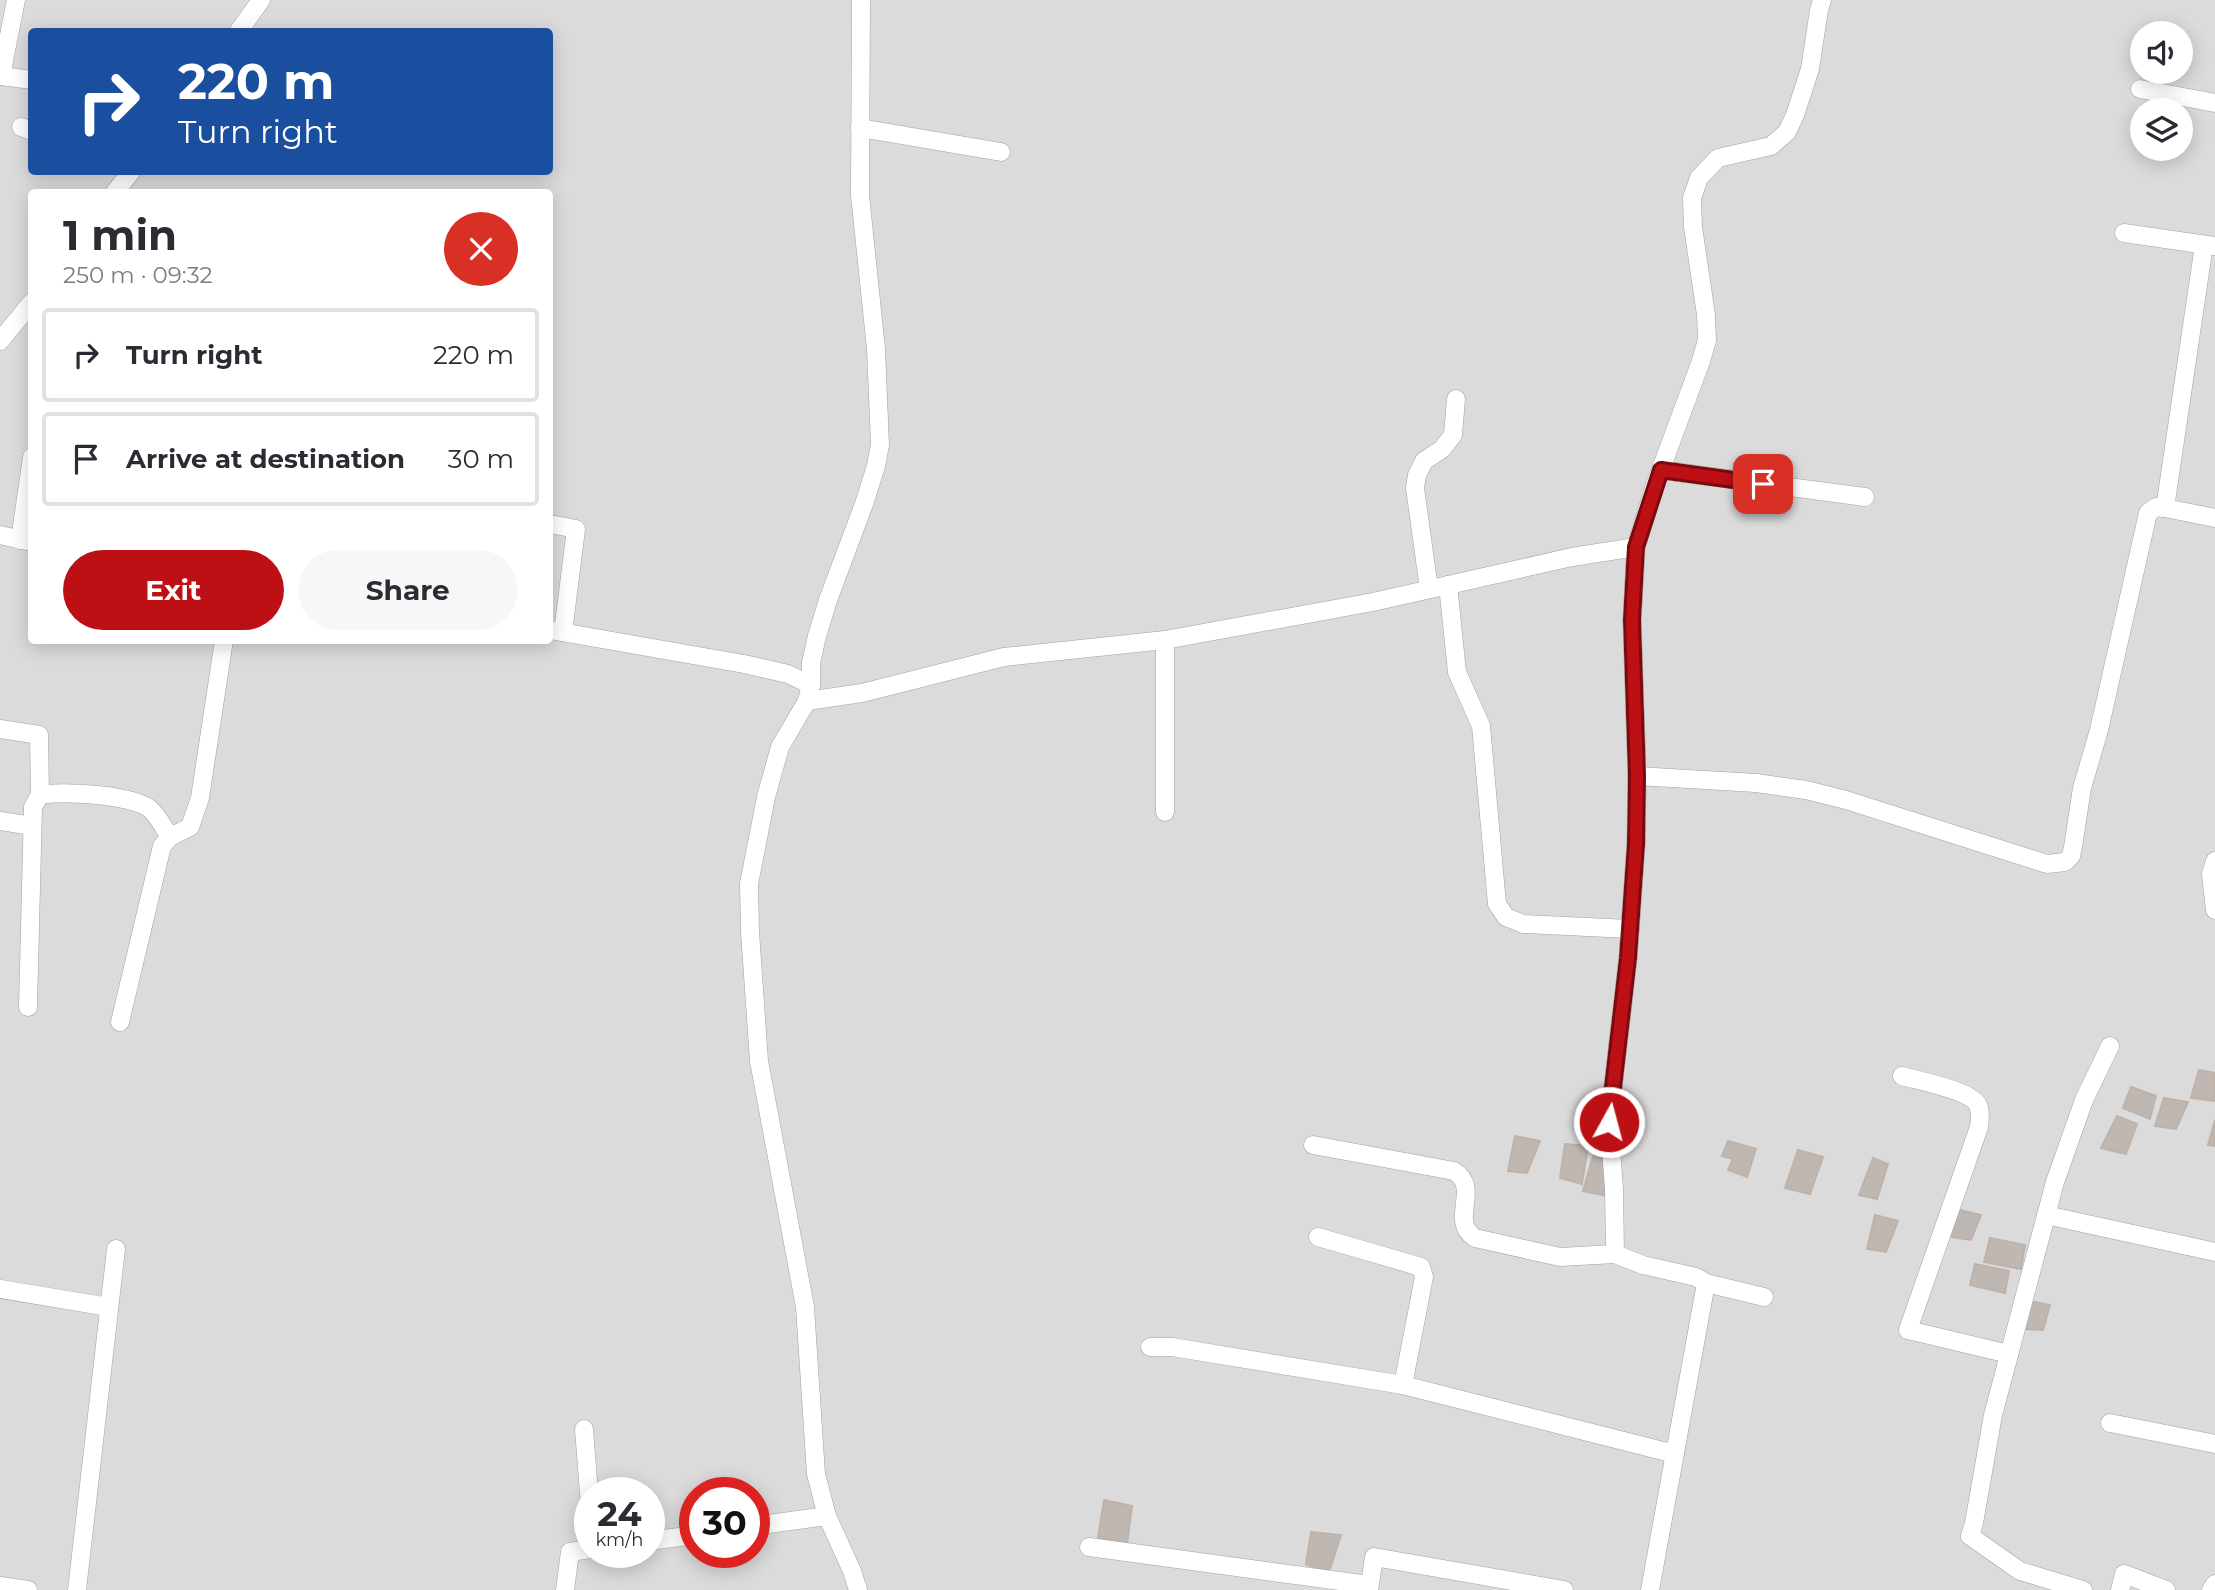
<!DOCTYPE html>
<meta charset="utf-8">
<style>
:root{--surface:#fff;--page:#f7f7f7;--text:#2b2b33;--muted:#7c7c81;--line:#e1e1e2;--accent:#bd1015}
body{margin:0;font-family:Montserrat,sans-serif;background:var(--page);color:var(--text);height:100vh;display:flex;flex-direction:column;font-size:26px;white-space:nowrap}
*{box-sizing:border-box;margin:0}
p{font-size:23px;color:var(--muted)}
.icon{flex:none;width:38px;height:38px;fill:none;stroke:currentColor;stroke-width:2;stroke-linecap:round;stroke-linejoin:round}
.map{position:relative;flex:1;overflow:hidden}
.sheet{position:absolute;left:28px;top:189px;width:525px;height:455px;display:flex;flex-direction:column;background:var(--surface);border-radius:7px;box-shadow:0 4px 18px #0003}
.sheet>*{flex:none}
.guide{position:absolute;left:28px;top:28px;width:525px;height:147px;border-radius:7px;box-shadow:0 4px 18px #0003;background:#1a4fa0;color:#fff;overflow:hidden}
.controls{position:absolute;left:2130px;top:21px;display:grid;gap:14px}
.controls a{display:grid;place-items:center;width:63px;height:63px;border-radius:50%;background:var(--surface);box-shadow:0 4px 18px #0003;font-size:35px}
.speed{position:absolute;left:574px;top:1477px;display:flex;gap:14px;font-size:35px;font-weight:700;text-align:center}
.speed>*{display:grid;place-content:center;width:91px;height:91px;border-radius:50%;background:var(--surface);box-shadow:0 4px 18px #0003;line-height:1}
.speed small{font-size:18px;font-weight:400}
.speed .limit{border:10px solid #d22;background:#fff;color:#111}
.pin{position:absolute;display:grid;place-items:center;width:60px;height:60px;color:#fff;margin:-30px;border-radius:14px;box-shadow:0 4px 10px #0006}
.me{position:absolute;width:77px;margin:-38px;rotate:7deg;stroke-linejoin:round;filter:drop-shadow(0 0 5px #0008)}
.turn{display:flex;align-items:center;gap:24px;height:147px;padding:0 35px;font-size:32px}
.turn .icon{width:91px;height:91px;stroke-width:2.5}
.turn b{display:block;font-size:49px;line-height:60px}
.round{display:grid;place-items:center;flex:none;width:74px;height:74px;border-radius:37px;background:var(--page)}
.headline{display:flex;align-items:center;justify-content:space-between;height:119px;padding:0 35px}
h1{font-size:42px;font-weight:700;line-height:52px}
.action{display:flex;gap:14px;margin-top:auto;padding:14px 35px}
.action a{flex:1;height:80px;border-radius:42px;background:var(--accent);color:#fff;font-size:28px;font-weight:700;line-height:80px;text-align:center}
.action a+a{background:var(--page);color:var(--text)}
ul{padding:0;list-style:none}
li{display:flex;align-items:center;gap:21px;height:94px;margin:0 14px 10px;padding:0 21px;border:4px solid var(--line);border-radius:7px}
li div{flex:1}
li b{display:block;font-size:26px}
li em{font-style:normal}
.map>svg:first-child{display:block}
.residential{fill:#dcdbdb;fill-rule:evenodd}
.building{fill:#bfb7b2;stroke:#bfb2a9;stroke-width:2}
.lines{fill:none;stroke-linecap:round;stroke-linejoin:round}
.street-casing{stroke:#a2a2a2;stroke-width:19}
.street{stroke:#fff;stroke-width:18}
.route-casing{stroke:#7b0a0e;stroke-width:18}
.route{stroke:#bd1015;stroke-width:12}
</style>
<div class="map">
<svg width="2215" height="1590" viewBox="0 0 2215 1590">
<rect width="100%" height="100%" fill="#efebe5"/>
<path class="residential" d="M0,0H2215V1590H0ZM32,32H550V172H32ZM2142,33H2180V72H2142ZM2142,110H2180V149H2142ZM32,192H550V640H32ZM590,1493H649V1552H590ZM695,1493H754V1552H695Z"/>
<g class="building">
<path d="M2199,1070L2215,1073V1101L2191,1098Z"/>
<path d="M2131,1087L2156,1096L2150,1119L2123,1108Z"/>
<path d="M2164,1098L2188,1102L2176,1129L2155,1126Z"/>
<path d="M2117,1116L2137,1124L2126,1154L2101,1148Z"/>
<path d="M2215,1120V1146L2208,1145Z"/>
<path d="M1515,1136L1540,1141L1527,1173L1508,1171Z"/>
<path d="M1728,1141L1756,1149L1747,1177L1728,1170L1733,1159L1722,1156Z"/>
<path d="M1565,1144L1588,1146L1582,1184L1560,1178Z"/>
<path d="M1798,1150L1823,1157L1810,1194L1785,1188Z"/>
<path d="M1593,1156L1605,1159L1607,1196L1583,1191Z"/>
<path d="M1873,1158L1888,1164L1877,1199L1859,1195Z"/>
<path d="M1955,1209L1981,1215L1971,1240L1944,1236Z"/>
<path d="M1875,1215L1898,1221L1886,1252L1867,1249Z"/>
<path d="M1990,1238L2025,1245L2021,1269L1984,1262Z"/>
<path d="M1975,1264L2009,1271L2005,1293L1970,1285Z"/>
<path d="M2030,1301L2050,1305L2043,1330L2025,1329Z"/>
<path d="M1104,1500L1132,1506L1127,1544L1098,1538Z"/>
<path d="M1311,1532L1341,1535L1329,1572L1306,1564Z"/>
</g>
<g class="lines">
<defs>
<g id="street">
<path d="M238,32L261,0"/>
<path d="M0,76L32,80"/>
<path d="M1,76L16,0"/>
<path d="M2140,89L2215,103"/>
<path d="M21,127L32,131"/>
<path d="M860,128L1001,152"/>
<path d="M115,192L131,172"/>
<path d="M2124,233L2214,246"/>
<path d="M0,341L32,302"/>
<path d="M1661,470L1865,497"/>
<path d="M2165,508L2215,518"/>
<path d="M550,524L576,529L563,632"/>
<path d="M0,535L31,542"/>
<path d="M20,540L32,457"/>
<path d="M1448,585L1457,672L1481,726L1497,904L1506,917L1523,924L1630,929"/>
<path d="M1429,589L1415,488L1417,475L1424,461L1442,449L1453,435L1456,399"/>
<path d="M550,630L744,664L788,674L811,685"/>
<path d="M807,701L862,693L1004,657L1165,640L1373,602L1572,557L1636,547"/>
<path d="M0,729L39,735L40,795"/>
<path d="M1637,776L1756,783L1806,790L1846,800L2047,864L2065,862L2071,856L2073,847L2082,788L2099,730L2148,513L2156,507L2165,508L2204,245"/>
<path d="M1165,812V640"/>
<path d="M0,821L32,826"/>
<path d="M2215,861L2211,874L2215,910"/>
<path d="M28,1007L33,807L40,795C60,790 136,795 151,810C159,817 164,829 170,837"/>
<path d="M120,1022L162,846L170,837L190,827L200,798L224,640"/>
<path d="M1902,1076C1919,1081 1970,1090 1978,1105C1981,1112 1980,1120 1979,1127L1908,1330L2009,1354"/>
<path d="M1313,1145L1454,1171C1482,1189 1448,1220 1475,1238L1560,1257L1615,1254"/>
<path d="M2046,1215L2215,1252"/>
<path d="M1318,1237L1421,1267L1424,1277L1403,1385"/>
<path d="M1706,1283L1764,1297"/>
<path d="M0,1289L109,1307"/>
<path d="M1150,1347H1172L1403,1385L1675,1454"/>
<path d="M2110,1423L2215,1444"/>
<path d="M584,1429L590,1506"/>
<path d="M754,1526L827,1516"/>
<path d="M649,1541L695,1535"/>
<path d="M1089,1547L1369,1585"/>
<path d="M0,1586L28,1590"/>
<path d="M77,1590L116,1249"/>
<path d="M565,1590L570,1552L590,1549"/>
<path d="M858,1590L852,1571L827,1516L816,1474L805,1307L759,1061L750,932L749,884L766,797L780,747L807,701L811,685V663L817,636L828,600L864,504L876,466L880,445L876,349L860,195L861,0"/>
<path d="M1369,1590L1374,1557L1564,1590"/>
<path d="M1650,1590L1706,1283L1696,1277L1643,1265L1615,1254L1614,1189L1609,1122L1628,958L1636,844L1637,776L1632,620L1636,547L1655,485L1701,361L1707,340L1706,315L1693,227L1692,198L1699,178L1718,158L1771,146L1787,132L1795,115L1810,69L1819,10L1822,0"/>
<path d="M2083,1590L2020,1571L1970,1536L1974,1523L1993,1415L2055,1182L2084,1100L2110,1046"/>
<path d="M2120,1590L2124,1574L2166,1590"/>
<path d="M2211,1590L2215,1584"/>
</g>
</defs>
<use href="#street" class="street-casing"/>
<use href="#street" class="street"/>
</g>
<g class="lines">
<defs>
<path id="route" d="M1609,1122L1628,958L1636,844L1637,776L1632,620L1636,547L1661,470L1763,484"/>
</defs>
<use href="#route" class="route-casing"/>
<use href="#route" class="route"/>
</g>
</svg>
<div class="controls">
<a><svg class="icon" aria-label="sound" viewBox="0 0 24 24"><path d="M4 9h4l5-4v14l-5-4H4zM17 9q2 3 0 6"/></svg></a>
<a><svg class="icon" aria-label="layers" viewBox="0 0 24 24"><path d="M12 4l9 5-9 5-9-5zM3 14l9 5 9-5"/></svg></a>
</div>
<div class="speed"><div>24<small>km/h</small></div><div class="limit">30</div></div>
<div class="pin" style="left:1763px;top:484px;background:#d93025"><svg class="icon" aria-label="arrive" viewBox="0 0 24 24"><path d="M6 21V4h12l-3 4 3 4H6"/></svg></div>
<svg class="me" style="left:1609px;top:1122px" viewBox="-20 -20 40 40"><circle r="17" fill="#bd1015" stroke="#fff" stroke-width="3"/><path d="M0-11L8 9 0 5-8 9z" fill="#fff"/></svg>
<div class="guide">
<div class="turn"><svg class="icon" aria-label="right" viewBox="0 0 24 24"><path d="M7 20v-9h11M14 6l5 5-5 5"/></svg><div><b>220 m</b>Turn right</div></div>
</div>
<section class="sheet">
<div class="headline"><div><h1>1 min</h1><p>250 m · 09:32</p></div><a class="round" style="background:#d93025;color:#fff"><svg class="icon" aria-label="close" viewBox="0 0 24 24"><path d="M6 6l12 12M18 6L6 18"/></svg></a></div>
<ul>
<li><svg class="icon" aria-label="right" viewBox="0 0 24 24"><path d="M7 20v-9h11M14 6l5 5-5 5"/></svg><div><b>Turn right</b></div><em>220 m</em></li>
<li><svg class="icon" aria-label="arrive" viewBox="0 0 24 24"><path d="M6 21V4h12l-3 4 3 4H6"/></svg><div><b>Arrive at destination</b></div><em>30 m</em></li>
</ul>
<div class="action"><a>Exit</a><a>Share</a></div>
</section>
</div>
